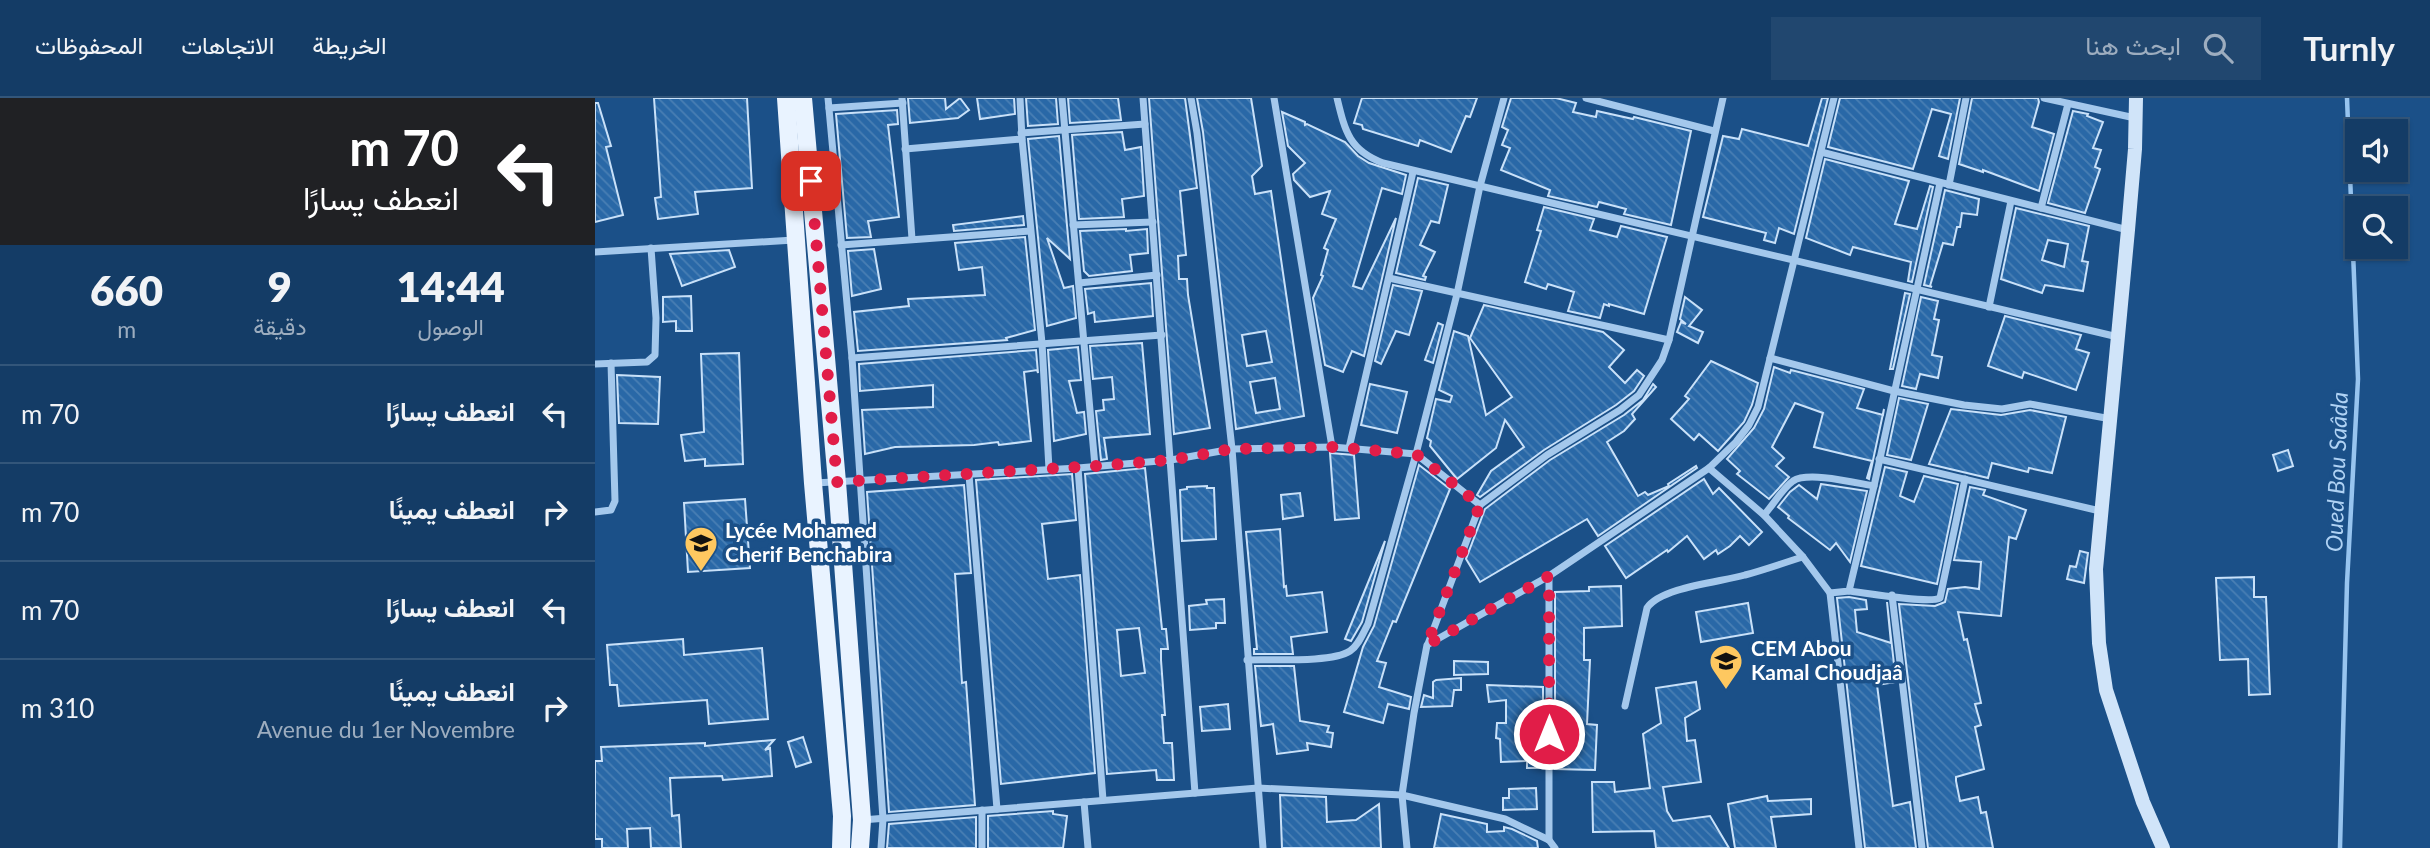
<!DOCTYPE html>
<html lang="ar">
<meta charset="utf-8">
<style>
:root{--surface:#143c66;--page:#21476f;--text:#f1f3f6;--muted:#9dadbf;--line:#33567a}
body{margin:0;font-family:Lato,Vazirmatn,sans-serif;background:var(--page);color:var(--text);direction:rtl;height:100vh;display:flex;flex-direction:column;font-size:26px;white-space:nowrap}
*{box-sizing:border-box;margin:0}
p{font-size:23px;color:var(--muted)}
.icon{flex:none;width:38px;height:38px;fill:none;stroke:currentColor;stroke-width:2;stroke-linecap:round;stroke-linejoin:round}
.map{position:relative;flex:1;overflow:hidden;direction:ltr}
.sheet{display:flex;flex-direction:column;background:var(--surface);width:595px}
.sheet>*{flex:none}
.hud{background:#202124;color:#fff;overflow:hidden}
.fabs{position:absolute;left:1750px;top:21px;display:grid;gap:14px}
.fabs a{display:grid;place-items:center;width:63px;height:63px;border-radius:0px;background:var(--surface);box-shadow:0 2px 5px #0004,0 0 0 2px var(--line);font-size:35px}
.pin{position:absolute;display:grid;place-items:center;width:60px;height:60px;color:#fff;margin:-30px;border-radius:14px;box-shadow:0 4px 10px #0006}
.me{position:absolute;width:77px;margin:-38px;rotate:0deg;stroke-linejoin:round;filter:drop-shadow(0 0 5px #0008)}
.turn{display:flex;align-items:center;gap:24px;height:147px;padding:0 21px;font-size:32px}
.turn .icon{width:91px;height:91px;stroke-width:2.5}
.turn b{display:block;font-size:49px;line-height:60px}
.eta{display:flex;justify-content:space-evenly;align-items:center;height:119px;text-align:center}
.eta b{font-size:42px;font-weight:800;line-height:49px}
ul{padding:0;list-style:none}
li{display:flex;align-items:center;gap:21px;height:98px;padding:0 21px;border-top:2px solid var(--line)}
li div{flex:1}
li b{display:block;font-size:26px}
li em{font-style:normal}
header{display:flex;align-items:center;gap:42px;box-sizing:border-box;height:98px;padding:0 35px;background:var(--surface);border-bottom:2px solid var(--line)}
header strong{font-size:33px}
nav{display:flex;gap:38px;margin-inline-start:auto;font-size:24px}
.search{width:490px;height:63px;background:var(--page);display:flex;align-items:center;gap:18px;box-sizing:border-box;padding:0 24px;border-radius:0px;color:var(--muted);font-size:26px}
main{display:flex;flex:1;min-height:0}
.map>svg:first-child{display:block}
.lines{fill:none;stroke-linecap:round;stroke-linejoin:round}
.stream{stroke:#97c4ef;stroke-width:4.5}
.building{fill:url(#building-back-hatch);stroke:#c9e1f9;stroke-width:2;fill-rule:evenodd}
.street{stroke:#a4c8ec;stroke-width:7}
.secondary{stroke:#d0e4f9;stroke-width:14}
.primary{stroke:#e9f3ff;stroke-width:18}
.route{stroke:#e11d48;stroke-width:12;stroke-dasharray:0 21.6}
.labels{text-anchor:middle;stroke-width:7;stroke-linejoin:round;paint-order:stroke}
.poi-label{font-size:21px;font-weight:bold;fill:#fff;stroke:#1b5088;text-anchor:start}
.water-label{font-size:23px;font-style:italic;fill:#afd2f4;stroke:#1b5088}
</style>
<header>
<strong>Turnly</strong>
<div class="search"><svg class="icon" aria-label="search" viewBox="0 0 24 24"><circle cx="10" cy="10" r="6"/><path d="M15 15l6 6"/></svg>ابحث هنا</div>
<nav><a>الخريطة</a><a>الاتجاهات</a><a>المحفوظات</a></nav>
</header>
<main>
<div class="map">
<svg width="1835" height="750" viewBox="0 0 1835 750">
<defs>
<pattern id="building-back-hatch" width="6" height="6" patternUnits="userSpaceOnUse" patternTransform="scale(1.75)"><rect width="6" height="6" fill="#2968a7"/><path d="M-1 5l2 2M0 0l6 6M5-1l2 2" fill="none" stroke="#497fb4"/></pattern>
</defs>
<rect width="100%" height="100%" fill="#1b5088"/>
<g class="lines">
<path class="stream" d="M1745,750L1752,485L1763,281L1752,0"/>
</g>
<g class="building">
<path d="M59,0H152L157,90L100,94L103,116L63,121L60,100L66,99Z"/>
<path d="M313,0H350L351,11L365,0L374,12L363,20L315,25Z"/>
<path d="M382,0H419L420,16L385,21Z"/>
<path d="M431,0H461L463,26L433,28Z"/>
<path d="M473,0H523L526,22L475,25Z"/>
<path d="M554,0H590L602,90L585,93L591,157L583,158L584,181H592L593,197L615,330L579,336Z"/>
<path d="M602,0H656L667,68L657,78L660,96L676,93L709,318L641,331L608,34ZM671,233L677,264L652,268L647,237ZM680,280L685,311L661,315L655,284Z"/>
<path d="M767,0H882L875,19L871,18L856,54L825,42L823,48L768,31L767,27L759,25Z"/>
<path d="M916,0H961L981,5L978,14L1001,19L1002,13L1038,21L1039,19L1096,33L1076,127L1029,116L1031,111L1004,104L1002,109L953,98L955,92L906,72L915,50L907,47L913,32L907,29Z"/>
<path d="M1227,0H1233L1199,136L1184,130L1180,145L1169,142L1171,135L1108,119L1128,38L1144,41L1147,31L1213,48Z"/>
<path d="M1245,0H1365L1353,61L1344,58L1356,16L1337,11L1318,71L1233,49Z"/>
<path d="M1377,0H1443L1444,4L1437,29L1459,36L1444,93L1388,72V74L1364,66Z"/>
<path d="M0,5H3L16,48L11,49L28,117L0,124Z"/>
<path d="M302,12L303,26L293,27L304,119L273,123L276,139L252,140L241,16Z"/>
<path d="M1478,13L1493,16L1492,18L1508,24L1498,50L1506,52L1500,69L1505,71L1490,115L1453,105Z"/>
<path d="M687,14L710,24V27L712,26L750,44L763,58L774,65L811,77L807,96L787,90L758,188L767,191L801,120L769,258L757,253L748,274L730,267L718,200L728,178L726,177L733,152L729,150L741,121L727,116L735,93L715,99L699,82L698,76L710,65L693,48Z"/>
<path d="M527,34L530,52L546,49L549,98L527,101L529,119L484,121L477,37Z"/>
<path d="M464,38L475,161L452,140L469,190L478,188L481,220L452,228L433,41Z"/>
<path d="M1230,61L1314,83L1300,126L1322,131L1335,88L1338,89L1317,184L1313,183L1316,164L1258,149L1255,157L1211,140Z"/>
<path d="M823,80L853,87L844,125L836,123L825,147L840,154L828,178L831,179L830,182L801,175Z"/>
<path d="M1350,92L1384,101L1382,117L1367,115L1365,129H1362L1358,147L1348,145L1335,188L1337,189L1329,187Z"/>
<path d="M949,109L999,121L995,132L1022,139L1026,128L1072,139L1049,216L1014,206V208L1009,206L1005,220L973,213L979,194L953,186L951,191L930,184L946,133L942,132Z"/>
<path d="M1421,110L1494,128L1487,163L1493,164L1488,193L1450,187L1447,195L1406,181ZM1453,142L1473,146L1469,169L1447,162Z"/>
<path d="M428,118L429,127L359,133L358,127Z"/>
<path d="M531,131V133L552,131L553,155L535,157L537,173L494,178L489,173L485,133Z"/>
<path d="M430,139L440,232L411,240L412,242L263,253L259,214L314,208L313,201L390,197L387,169L364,172L360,145Z"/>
<path d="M279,151L286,191L257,198L253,153Z"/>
<path d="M134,152L140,169L87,188L75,156Z"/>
<path d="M556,185L558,218L500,224L499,214L493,216L490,191Z"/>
<path d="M798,187L827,193L814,237L801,233L786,266L780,263Z"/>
<path d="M1310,195L1315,196L1298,271H1295Z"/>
<path d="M96,198L97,233H81V223L68,224V199Z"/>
<path d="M1090,199L1107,212L1094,228L1108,234L1103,245L1082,234L1086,224L1091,226L1085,221Z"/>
<path d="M1326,199L1343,203L1339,221L1344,222L1337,257L1347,259L1343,280L1325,276L1321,291L1307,288Z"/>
<path d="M889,207L1008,234L1029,252L1014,269L1030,285L1042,272L1049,278L1039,293L1021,307L949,352L885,399L882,397L896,373L929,349L910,322L901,350L862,381L835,348L836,343L832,340L841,301L855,304L857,298L844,292L859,233L873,238L891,317L917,299L875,240Z"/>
<path d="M1410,218L1486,237L1481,251L1494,255L1481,292L1429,274L1427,280L1393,268Z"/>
<path d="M843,225L848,227L838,265L830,262Z"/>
<path d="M547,245L555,336L509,340L512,361L506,362L501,313L509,312L508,302L519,301L517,279L498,281L495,248Z"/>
<path d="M483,249L486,282L474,283L482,315L489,314L491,336L459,343L453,252Z"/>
<path d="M441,252L443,275L442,272L429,274L436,343L404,347L403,344L379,347L300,349L270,356L267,312L338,309V287L265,293L264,266Z"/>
<path d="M144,255L148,366L110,368V361L90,363L86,337L109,334L106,256Z"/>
<path d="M1116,263L1163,285L1157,307L1149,324L1123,353L1104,336L1099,342L1076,321L1094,301L1090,298Z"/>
<path d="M1179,269L1195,275L1196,272L1269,291L1262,310L1288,317L1289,311L1274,381L1272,380L1277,363L1219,349L1228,315L1200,305L1177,349L1189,360L1181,368L1194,379L1174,401L1142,376L1145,373L1132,361L1159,330L1169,311Z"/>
<path d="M22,277L65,279L63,326L24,325Z"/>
<path d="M775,286L812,294L802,335L766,327Z"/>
<path d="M1058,286L1061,289L1037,316L1040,321L1029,333L1012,344L1043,398L1050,394L1053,397L1074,388L1073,386L1101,368L1102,370L1003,438L992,421L885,484L871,461L890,411L955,362L1029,317L1048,302Z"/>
<path d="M1304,300L1333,306L1316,362L1292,357Z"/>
<path d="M1356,311L1406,317L1435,312L1471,319L1457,375L1434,370L1433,374L1397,365L1393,380L1334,366Z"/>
<path d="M1693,352L1698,368L1683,373L1678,357Z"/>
<path d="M735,355L759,357L764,420L740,422Z"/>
<path d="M824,367L855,391L801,524L798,523L782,563L791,565L784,589L816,599L814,611L793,606L788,625L749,614L768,549L779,528Z"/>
<path d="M1290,369L1312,374L1305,398L1319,404L1329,378L1363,386L1342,486L1266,468Z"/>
<path d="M550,370L567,531H571L573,551H566V562L570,617H567L569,645H577L579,682H562L561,672L512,676L490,376ZM544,530L550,575L526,578L522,532Z"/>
<path d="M477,376L481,422L447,426L453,481L485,477L500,675L406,686L381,382Z"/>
<path d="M1109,381L1118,396L1124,390L1167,434L1154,447L1145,438L1135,448L1123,456L1121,452L1109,461L1092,438L1073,454L1072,452L1031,480L1010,448Z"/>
<path d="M1226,386L1272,393L1255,464L1241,445L1235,452L1193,420L1194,418L1183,409L1195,394L1204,387L1222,401Z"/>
<path d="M369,387L376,475L360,476L367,585L371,584L380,707L294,714L272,394Z"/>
<path d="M612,388V390H619L621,441L587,443L585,392L592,391V389Z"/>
<path d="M1375,389L1390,392L1388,397L1431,412L1421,441L1414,439L1406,518L1363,514L1369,542L1372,541L1386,605L1380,606L1386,627L1380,629L1389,671L1361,679V683L1365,703L1383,699L1386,715L1391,714L1398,750H1333L1304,506L1340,508L1350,504L1353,491L1370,489L1384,491L1386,464L1359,462Z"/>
<path d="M705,395L708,418L688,421L686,397Z"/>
<path d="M150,401L155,470L93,474L89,405Z"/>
<path d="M685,431L689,489L691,488L692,498L727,494L732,534L696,539L698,556H659V551H662L651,434Z"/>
<path d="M790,443L767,524L756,543L750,541Z"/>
<path d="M1485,453L1493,455L1489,485L1472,481L1475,468L1481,469Z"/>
<path d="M1659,479V499H1671L1675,596L1654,597L1653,561L1625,562L1621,480Z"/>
<path d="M1026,488L1027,528L989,530V562H995L992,626L1002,627L1000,672L960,671V494L994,493V489Z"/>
<path d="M1254,499L1271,502L1272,511L1260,512L1262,534L1296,545L1292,504L1301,584L1282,587L1298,708L1315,704L1321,750H1270L1242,500Z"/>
<path d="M629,501L630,525H621V530L595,532L594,508L612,506L611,502Z"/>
<path d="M1153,505L1158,535L1106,544L1101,514Z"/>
<path d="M88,541L89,557L167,550L173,621L114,626L112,602L24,608L22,587H15L12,547Z"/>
<path d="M859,563L893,564V576L859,577Z"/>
<path d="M660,568H699L705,623L734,628L732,634L738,635L736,649L712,645L713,652L682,656L678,626L666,628Z"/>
<path d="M866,580V592H859L857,608L826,609L829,597L838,600V584L841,582Z"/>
<path d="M1101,584L1105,611L1090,620L1092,643L1100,642L1106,684L1068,689L1072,713L1078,723L1115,718L1134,750H1061L1059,733L998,734L997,684H1019L1020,694L1055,690L1048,636L1066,625L1061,590Z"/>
<path d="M892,587L948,589V670H932V663L906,664L905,641L901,640L902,625H911V602L894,604Z"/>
<path d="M633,606L635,631L607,633L605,609Z"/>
<path d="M208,639L216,664L201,669L193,644Z"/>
<path d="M179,642L170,652L175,650L177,678L128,682L127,678L75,680L77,718L84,717L86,750H56L55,730L32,731L33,750H7V741H0V663H7L6,649L110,645V648Z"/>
<path d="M941,690L942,711L908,712V700H914V691Z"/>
<path d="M685,697L731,699L732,724L761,722L784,706L786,750H687Z"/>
<path d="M1172,698L1173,703L1216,701V716L1176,719L1181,750H1140L1133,706Z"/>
<path d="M458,713V716L472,718L468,750H393V718Z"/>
<path d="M846,716L892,726V734L909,733V729L917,731L942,743L943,750H839Z"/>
<path d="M381,719V750H292L294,726Z"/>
</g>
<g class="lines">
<g class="street">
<path d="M233,0L257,260L288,721L286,750"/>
<path d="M307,0L317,141"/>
<path d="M425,0L427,41L447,245L454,371"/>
<path d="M467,0L500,368"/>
<path d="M548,0L600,695"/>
<path d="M596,0L602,35L637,351L668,750"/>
<path d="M679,0L737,349"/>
<path d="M742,0C750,33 754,52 788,65L1523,239"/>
<path d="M991,0L1119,33"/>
<path d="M1449,0L1540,20"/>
<path d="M234,10L308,5"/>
<path d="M426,35L550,26"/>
<path d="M310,51L427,41"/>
<path d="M1226,54L1533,132"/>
<path d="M1354,87L1371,0"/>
<path d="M1446,110L1473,6"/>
<path d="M478,127L558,124"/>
<path d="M246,147L435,133"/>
<path d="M0,154L199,142"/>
<path d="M794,180L1074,242"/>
<path d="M484,185L562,177"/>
<path d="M1394,209L1416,103"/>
<path d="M257,260L567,237"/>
<path d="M1175,260L1299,293L1369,307L1407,311L1435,306L1516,321"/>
<path d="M0,266L52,264L60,257L61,220L56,150"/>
<path d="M754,350L818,74"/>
<path d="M1284,361L1505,413"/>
<path d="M483,370L508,702"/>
<path d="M1114,370L1169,417L1208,459L1235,495L1264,750"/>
<path d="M374,377L402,711"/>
<path d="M220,385L483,370L576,362L637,351L737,349L821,356L885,407"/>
<path d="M0,414L16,412L20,403L16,265"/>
<path d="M1169,417C1178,407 1187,391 1198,383C1213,373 1261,385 1279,388"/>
<path d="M1254,493C1271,495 1335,506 1345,500L1370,381"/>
<path d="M1235,495L1254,493L1279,388L1345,85"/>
<path d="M1297,497L1327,750"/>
<path d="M833,546L885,407L952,357L1025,312L1044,297L1067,262L1074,242L1128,0"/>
<path d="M652,562C676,561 737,565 755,553C764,547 768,535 773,526L821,356L862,196L885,88L909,0"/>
<path d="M1030,608L1052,510C1066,489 1126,484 1150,477C1169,472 1188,465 1208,459"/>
<path d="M489,704L493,750"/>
<path d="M387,712V750"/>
<path d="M267,722L663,690L807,697L910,721L954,742L960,750"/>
<path d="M954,742V478"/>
<path d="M812,750L807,697L819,615L832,547L954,478L1114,370L1141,344L1154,327L1163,309L1239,0"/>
</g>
<path class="secondary" d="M1541,0L1540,51L1533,132L1501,471L1504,545L1511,592L1548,704L1568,750"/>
<g class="primary">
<path d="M191,0L218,385L247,718L246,750"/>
<path d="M208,0L242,384L267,722L265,750"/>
</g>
</g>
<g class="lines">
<path class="route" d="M216,83L242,384L500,368L576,362L637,351L737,349L821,356L885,407L832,547L954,478V636"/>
</g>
<defs>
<symbol id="school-pin" viewBox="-11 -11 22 30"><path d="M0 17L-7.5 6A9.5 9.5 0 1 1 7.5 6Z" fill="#fec860" stroke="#1b5088"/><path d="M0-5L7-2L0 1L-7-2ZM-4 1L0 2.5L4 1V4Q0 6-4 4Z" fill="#111"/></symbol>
</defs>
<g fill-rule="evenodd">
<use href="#school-pin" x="87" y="426" width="38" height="52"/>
<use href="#school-pin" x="1112" y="544" width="38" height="52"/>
</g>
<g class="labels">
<g class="poi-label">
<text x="130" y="440">Lycée Mohamed<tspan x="130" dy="24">Cherif Benchabira</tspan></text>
<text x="1156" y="558">CEM Abou<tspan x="1156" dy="24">Kamal Choudjaâ</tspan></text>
</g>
<g class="water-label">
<text transform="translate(1742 374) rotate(-88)" y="8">Oued Bou Saâda</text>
</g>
</g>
</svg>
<div class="fabs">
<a><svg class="icon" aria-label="sound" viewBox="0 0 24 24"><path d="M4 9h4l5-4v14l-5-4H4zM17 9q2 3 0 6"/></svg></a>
<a><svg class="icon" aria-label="search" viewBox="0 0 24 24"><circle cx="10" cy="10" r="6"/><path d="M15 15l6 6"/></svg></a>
</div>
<div class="pin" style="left:216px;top:83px;background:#d93025"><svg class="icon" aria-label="arrive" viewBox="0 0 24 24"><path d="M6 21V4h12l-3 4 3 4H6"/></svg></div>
<svg class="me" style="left:954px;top:636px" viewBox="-20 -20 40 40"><circle r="17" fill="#e11d48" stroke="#fff" stroke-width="3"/><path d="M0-11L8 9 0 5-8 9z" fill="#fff"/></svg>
</div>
<section class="sheet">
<div class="hud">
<div class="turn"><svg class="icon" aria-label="left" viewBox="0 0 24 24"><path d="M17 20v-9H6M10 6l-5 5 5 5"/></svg><div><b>70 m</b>انعطف يسارًا</div></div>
</div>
<div class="eta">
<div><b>14:44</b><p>الوصول</p></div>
<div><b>9</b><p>دقيقة</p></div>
<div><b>660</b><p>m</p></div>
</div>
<ul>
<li><svg class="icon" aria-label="left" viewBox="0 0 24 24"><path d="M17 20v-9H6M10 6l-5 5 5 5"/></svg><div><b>انعطف يسارًا</b></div><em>70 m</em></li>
<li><svg class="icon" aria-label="right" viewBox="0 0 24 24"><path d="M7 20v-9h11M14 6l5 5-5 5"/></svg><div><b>انعطف يمينًا</b></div><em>70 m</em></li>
<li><svg class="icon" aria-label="left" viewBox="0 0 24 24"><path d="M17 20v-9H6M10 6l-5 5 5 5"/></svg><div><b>انعطف يسارًا</b></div><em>70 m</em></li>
<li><svg class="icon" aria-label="right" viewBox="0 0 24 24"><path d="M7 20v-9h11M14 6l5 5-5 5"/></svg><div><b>انعطف يمينًا</b><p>Avenue du 1er Novembre</p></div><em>310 m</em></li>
</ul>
</section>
</main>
